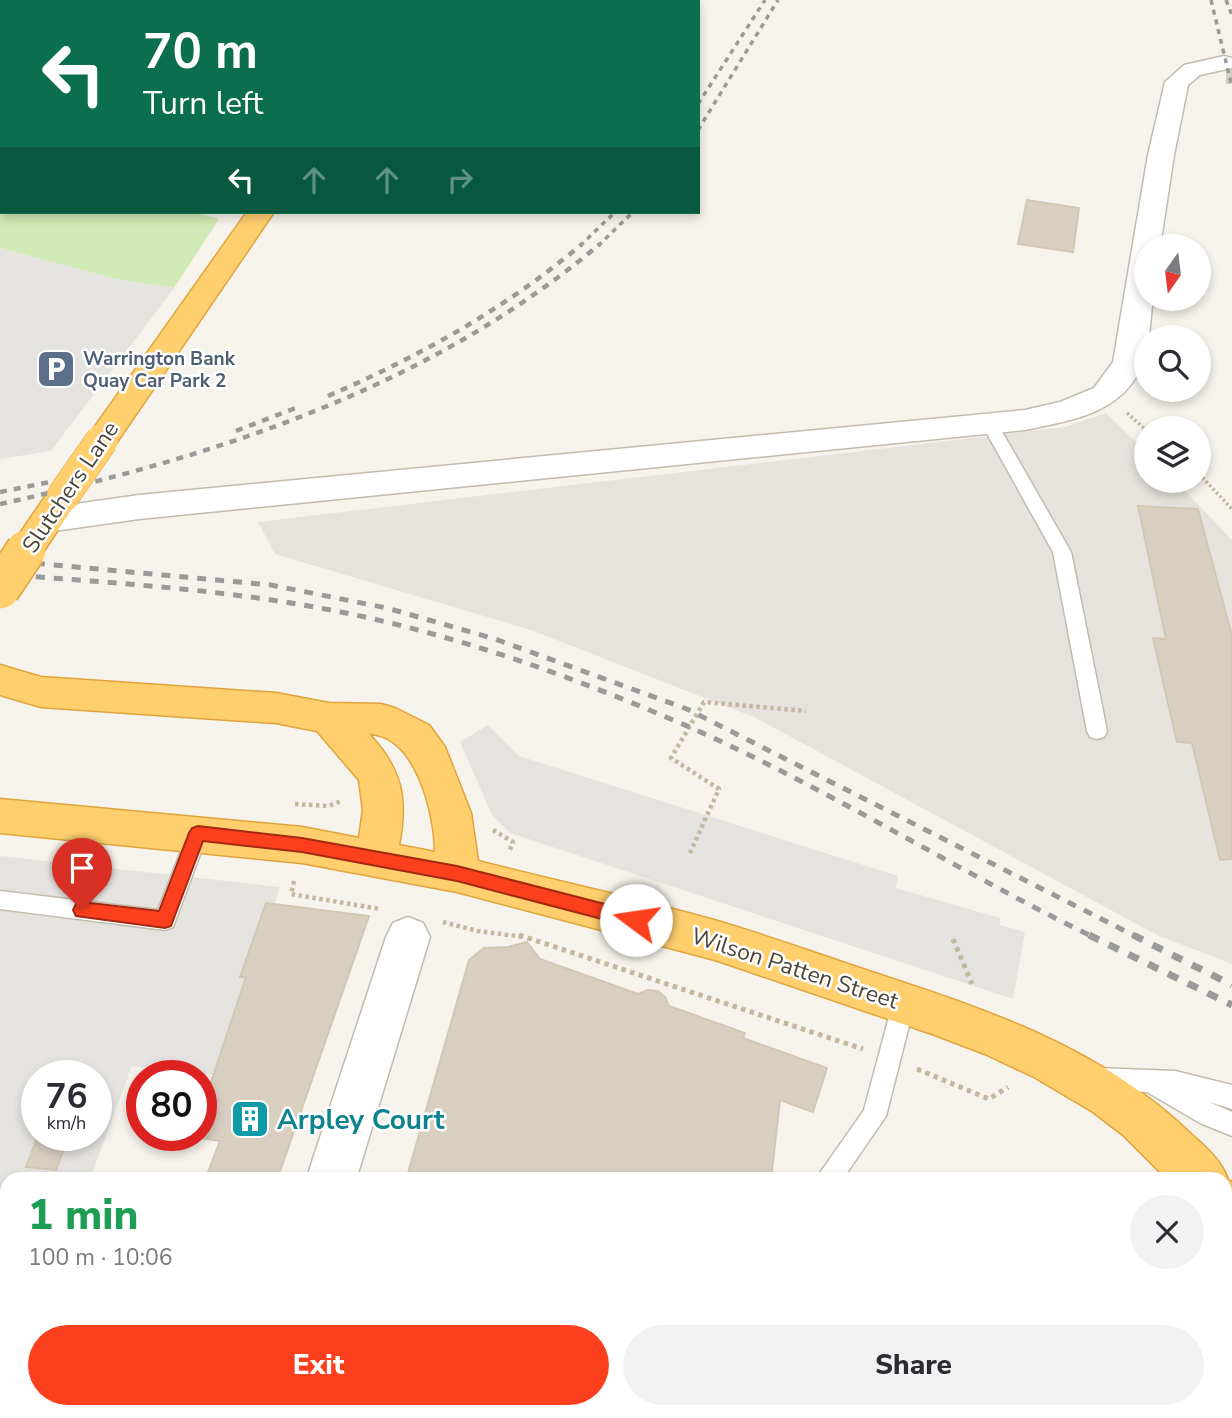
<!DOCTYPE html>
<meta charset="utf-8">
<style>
:root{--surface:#fff;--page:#f2f2f3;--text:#2b2b33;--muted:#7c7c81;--accent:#fc3f1d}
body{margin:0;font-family:"Nunito Sans",sans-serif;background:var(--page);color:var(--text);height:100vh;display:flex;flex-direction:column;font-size:26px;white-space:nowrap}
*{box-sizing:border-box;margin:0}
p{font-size:23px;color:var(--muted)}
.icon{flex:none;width:38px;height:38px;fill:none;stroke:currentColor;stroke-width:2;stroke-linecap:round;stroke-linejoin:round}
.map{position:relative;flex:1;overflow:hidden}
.sheet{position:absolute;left:0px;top:1172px;width:1232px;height:247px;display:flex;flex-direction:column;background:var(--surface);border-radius:21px 21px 0 0;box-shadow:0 4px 10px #0003}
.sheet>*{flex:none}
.top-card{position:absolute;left:0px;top:0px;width:700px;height:214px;box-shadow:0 4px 10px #0003;background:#0b6e4f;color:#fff;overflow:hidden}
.needle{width:46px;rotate:194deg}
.tools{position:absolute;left:1134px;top:234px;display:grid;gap:14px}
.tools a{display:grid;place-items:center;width:77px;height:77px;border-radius:50%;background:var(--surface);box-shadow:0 4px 10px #0003;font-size:35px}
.speed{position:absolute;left:21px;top:1060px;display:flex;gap:14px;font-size:35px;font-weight:700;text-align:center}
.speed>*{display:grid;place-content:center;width:91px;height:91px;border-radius:50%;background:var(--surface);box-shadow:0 4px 10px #0003;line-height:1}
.speed small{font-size:18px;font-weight:400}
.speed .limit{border:10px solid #d22;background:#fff;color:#111}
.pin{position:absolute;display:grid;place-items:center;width:60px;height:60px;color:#fff;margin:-72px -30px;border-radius:50% 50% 50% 0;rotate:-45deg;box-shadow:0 0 7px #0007}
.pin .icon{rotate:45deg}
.me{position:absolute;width:77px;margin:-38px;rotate:284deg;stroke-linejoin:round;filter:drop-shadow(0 0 5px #0008)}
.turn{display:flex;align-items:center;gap:24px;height:147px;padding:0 28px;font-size:32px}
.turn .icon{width:91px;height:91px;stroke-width:2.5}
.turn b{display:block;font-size:49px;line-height:60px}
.lanes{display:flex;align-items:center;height:66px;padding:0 28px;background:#0003;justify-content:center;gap:35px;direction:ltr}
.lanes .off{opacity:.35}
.round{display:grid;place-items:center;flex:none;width:74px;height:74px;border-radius:37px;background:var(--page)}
.summary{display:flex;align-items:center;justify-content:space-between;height:119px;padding:0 28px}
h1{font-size:42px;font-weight:800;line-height:52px;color:#1e9e55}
.action{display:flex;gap:14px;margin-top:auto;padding:14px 28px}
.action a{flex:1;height:80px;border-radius:42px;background:var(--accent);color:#fff;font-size:28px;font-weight:800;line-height:80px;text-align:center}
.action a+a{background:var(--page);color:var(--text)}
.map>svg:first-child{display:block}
.commercial{fill:#f7ead8}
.industrial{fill:#e6e2dd}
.green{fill:#d2eab5}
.parking{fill:#e5e3e0;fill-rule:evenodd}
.building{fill:#d8cfc1;stroke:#d3c7b4;stroke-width:2}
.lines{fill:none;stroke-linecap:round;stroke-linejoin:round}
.street-tunnel{stroke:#d4d0c8;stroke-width:24;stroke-dasharray:24 12;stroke-linecap:butt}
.lane-casing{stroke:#c2bbae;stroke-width:3}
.street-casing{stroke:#c2bbae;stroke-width:3}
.highway-casing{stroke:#e0a43c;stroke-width:3}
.path-far2{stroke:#c4b79f;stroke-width:3.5;stroke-dasharray:2.5 2.5;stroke-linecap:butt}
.path-far1{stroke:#c4b79f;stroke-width:4.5;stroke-dasharray:3.5 3.5;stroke-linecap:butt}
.path{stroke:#c4b79f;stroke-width:5;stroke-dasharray:4.5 4.5;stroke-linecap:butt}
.lane{fill:#fff;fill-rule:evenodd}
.street{fill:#fff;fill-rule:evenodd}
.highway{fill:#ffcf6e;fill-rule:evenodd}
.rail-far3{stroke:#9a9a9a;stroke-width:3.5;stroke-dasharray:5 5;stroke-linecap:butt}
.rail-far2{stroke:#9a9a9a;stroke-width:4.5;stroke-dasharray:7 7;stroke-linecap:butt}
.rail-far1{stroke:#9a9a9a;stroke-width:5;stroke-dasharray:9 9;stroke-linecap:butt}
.rail{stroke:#9a9a9a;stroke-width:7;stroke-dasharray:11 11;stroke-linecap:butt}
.highway-bridge-far1-casing{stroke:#e0a43c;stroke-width:33;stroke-linecap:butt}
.highway-bridge-casing{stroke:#e0a43c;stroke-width:42;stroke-linecap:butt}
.highway-bridge-far1{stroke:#ffcf6e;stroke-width:32}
.highway-bridge{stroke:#ffcf6e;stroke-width:39}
.route{fill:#fc3f1d;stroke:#a42913;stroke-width:2}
.labels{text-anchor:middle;stroke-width:5;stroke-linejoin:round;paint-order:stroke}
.far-service-label{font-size:19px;font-weight:bold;fill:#4e5e75;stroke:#fff;text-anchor:start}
.street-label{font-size:23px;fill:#4b4439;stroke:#fff}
.near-culture-label{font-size:28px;font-weight:bold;fill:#0d838f;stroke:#fff;text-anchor:start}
</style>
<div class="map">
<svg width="1232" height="1418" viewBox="0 0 1232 1418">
<rect width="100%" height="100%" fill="#f6f3ec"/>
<path class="commercial" d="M0,0H469L2,2V164Z"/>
<path class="industrial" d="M1106,413L1146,452V481H1176L1232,540V964L1157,935L756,718L531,630L275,554L258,522L1065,427Z"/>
<path class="green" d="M0,163L2,212H192L219,219L174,288L115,279L0,248Z"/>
<g class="parking">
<path d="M0,248L115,279L174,288L51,451L0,459Z"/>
<path d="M488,725L519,756L898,876L896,888L1000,918V925L1025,932L1013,999L510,833L492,815L460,742Z"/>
<path d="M0,856L280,887L219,1076L132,1066L90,1179L7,1180V1285L0,1284ZM37,1076H96V1136H37Z"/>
</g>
<g class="building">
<path d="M1027,200L1079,208L1073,252L1018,244Z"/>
<path d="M1138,506L1198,509L1232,636V859L1220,860L1192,743L1177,742L1153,638L1166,639Z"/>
<path d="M266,903L369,916L277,1180H205L220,1141L201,1138V1087L209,1088L246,977H240Z"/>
<path d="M527,942L540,959L638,994L648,990L658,991L665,997L669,1006L745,1033L743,1038L827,1068L813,1112L780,1100L771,1180H406L469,960L484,948L508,947Z"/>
<path d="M38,1136H69L56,1170L26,1167Z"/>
</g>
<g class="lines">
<path class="street-tunnel" d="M1226,72H1232"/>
<defs>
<g id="lane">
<path d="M4,0H17L3,2Z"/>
<path d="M19,0H36L37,2H21Z"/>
<path d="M355,0H367L368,2H357Z"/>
<path d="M429,0H441L428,2Z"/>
<path d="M0,58H2L0,66Z"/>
<rect x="0" y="92" width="2" height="8"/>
<rect x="0" y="134" width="2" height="8"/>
<path d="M989,418L997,423L1071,552L1107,731L1104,737L1097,739L1090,737L1087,731L1053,552L981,423Z"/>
<path d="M198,824L205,827L208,833L173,927L165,930L0,909V891L158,910L188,833L191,827Z"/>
<path d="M904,992L912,995L915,1002L886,1116L842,1180H815L864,1110L893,1002L896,995Z"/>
<path d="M1097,1068L1175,1071L1232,1085V1109L1209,1102L1232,1112V1136L1200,1123L1147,1092L1097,1090L1089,1087L1085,1079L1089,1071Z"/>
<path d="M7,1321V1363L0,1366V1324Z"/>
<path d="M752,1412H780L779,1418H751Z"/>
</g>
<g id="street">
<path d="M215,0H244L245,2H216Z"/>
<path d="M1224,56L1232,58V68L1200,75L1188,85L1174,155L1160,247H1146V299H1153C1150,318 1150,347 1143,364C1122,414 1072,420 1025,430L139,519L47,532L35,528L30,520L35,512L47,508L139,495L1025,410L1060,402L1094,388L1113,362L1148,155L1165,82L1184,65Z"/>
<path d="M408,917L423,923L430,937L356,1180H306L386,937L393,923Z"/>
<path d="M228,1412H282L280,1418H226Z"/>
</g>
<g id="highway">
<path d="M484,0H507L483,2Z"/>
<path d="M247,212H274L113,448L102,451L91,448L86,440L91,432Z"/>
<path d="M63,484L75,488L80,496L75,504L40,557L28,560L16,557L11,548L16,539L51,488Z"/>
<path d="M0,665L41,677L276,693L329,703L381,704L395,708L429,725L445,747L471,813L478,861C556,881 636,898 714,920C765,935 815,953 866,970C984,1009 1097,1045 1189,1132C1205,1147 1221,1159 1228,1180L1232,1182V1238L1225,1235V1180H1168L1123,1135L1093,1112L1034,1077L985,1054L935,1035L715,960L457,892L302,863L0,833V799L302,827L359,838L363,810L359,780L317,731L276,723L41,707L0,695ZM369,734C416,735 435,814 435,852L399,845C408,798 402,769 369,734Z"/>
</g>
</defs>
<use href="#lane" class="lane-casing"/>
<use href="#street" class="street-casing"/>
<use href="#highway" class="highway-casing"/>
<g class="path-far2">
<path d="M1127,413L1146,430"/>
<path d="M1199,474L1232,509"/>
</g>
<g class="path-far1">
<path d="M295,804L328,806L342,801"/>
<path d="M493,830L513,842L509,852"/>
<path d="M690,853L719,789L671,758L704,702L806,711"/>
<path d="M294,881L291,894L380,909"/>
<path d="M443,922L478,931L524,937"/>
</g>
<g class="path">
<path d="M519,935L863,1049"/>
<path d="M953,939L972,984"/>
<path d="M917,1069L989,1099L1008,1087"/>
</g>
<use href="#lane" class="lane"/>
<use href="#street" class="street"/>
<use href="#highway" class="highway"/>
<g class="rail-far3">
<path d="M1211,0L1232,87"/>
<path d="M1226,0L1232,15"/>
<path d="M698,104L765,0"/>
<path d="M698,130L778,0"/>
<path d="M580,246L615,212"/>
<path d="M598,246L633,212"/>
</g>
<g class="rail-far2">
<path d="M328,396C420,356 505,309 582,244"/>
<path d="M236,431L298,407"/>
<path d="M0,492L85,475"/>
<path d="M0,504C215,457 429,388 600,244"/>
</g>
<g class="rail-far1">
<path d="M0,560L271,585L387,608L495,639L687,709L1137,937"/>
<path d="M0,574C101,582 203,588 303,605C435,627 565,673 687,726C827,788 956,870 1093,937"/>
</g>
<g class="rail">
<path d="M1089,935L1232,1005"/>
<path d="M1133,935L1232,985"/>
</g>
<defs>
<g id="highway-bridge-far1">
<path d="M63,496L102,440"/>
<path d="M25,552L28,548"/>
</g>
<path id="highway-bridge" d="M0,589L26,550"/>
</defs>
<use href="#highway-bridge-far1" class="highway-bridge-far1-casing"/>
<use href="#highway-bridge" class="highway-bridge-casing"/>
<use href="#highway-bridge-far1" class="highway-bridge-far1"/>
<use href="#highway-bridge" class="highway-bridge"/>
</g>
<path class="route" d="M198,826L302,838L457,866L636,912L643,915L645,920L643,926L636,928L457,881L302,852L203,841L171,926L165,928L76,916L73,910L76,904L82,902L159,911L189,833L192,828Z"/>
<defs>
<symbol id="parking-square" viewBox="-11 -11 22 22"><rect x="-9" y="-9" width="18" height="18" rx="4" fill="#5c6f8a" stroke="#fff"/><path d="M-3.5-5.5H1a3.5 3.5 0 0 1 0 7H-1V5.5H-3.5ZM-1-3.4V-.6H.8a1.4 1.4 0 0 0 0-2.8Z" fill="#fff"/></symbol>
<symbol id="building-square" viewBox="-11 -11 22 22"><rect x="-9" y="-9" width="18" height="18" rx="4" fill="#0f9aa8" stroke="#fff"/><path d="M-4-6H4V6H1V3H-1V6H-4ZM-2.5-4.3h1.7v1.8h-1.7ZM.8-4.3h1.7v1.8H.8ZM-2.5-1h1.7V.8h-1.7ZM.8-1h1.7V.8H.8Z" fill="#fff"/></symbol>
</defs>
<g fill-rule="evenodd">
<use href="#parking-square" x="34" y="347" width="44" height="44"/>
<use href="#building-square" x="228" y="1097" width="44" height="44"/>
</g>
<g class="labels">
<g class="far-service-label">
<text x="83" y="365">Warrington Bank<tspan x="83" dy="22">Quay Car Park 2</tspan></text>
</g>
<g class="street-label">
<text transform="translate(70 487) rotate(-56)" y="8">Slutchers Lane</text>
<text transform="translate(795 968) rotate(18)" y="8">Wilson Patten Street</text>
</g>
<g class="near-culture-label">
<text x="277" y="1129">Arpley Court</text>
</g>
</g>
</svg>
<div class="tools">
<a><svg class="needle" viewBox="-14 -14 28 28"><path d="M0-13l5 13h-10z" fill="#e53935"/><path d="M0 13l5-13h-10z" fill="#7c7c81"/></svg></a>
<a><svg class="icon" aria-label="search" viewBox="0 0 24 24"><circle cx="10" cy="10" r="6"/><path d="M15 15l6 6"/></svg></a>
<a><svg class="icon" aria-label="layers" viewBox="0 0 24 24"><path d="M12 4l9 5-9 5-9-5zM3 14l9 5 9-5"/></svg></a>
</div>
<div class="speed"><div>76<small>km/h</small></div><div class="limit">80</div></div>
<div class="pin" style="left:82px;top:910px;background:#d93025"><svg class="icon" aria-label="arrive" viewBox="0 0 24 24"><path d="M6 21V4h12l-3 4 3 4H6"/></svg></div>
<svg class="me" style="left:636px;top:920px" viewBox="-20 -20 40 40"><circle r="19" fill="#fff"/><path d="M0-13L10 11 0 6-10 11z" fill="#fc3f1d"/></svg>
<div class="top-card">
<div class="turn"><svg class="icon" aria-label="left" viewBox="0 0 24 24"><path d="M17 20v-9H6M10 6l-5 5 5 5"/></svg><div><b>70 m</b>Turn left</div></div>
<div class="lanes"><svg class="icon" aria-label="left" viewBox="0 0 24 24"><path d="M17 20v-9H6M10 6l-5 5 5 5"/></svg><svg class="icon off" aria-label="ahead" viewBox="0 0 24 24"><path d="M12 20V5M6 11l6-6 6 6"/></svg><svg class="icon off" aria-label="ahead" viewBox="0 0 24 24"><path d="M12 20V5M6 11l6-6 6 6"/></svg><svg class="icon off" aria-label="right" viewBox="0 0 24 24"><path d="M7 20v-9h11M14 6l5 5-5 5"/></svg></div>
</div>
<section class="sheet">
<div class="summary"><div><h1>1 min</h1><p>100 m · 10:06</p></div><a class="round"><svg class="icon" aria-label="close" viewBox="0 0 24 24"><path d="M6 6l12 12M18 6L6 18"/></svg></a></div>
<div class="action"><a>Exit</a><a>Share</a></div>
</section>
</div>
